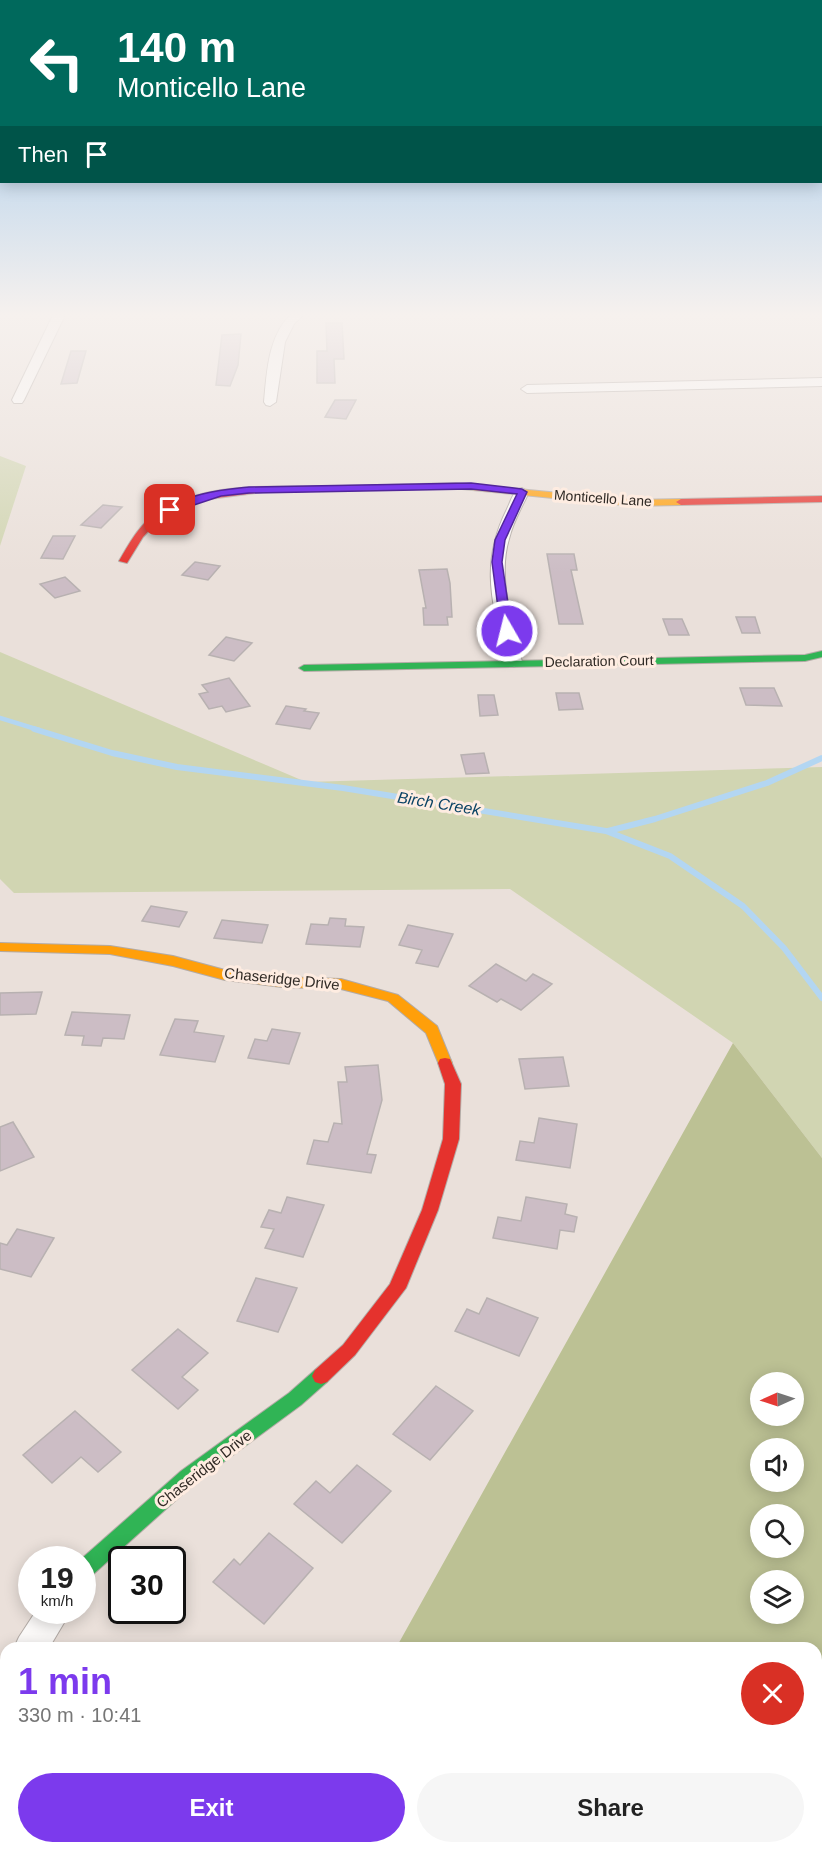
<!DOCTYPE html>
<meta charset="utf-8">
<style>
:root{--surface:#fff;--page:#f6f6f6;--text:#222;--muted:#767676;--accent:#7c3aed}
body{margin:0;font-family:Helvetica,sans-serif;background:var(--page);color:var(--text);height:100vh;display:flex;flex-direction:column;font-size:22px;white-space:nowrap}
*{box-sizing:border-box;margin:0}
p{font-size:20px;color:var(--muted)}
.icon{flex:none;width:33px;height:33px;fill:none;stroke:currentColor;stroke-width:2;stroke-linecap:round;stroke-linejoin:round}
.map{position:relative;flex:1;overflow:hidden}
.sheet{position:absolute;left:0px;top:1642px;width:822px;height:212px;display:flex;flex-direction:column;background:var(--surface);border-radius:18px 18px 0 0;box-shadow:0 3px 15px #0003}
.sheet>*{flex:none}
.guide{position:absolute;left:0px;top:0px;width:822px;height:183px;box-shadow:0 3px 15px #0003;background:#00695c;color:#fff;overflow:hidden}
.needle{width:39px;rotate:267deg}
.fabs{position:absolute;left:750px;top:1372px;display:grid;gap:12px}
.fabs a{display:grid;place-items:center;width:54px;height:54px;border-radius:50%;background:var(--surface);box-shadow:0 3px 15px #0003;font-size:30px}
.speed{position:absolute;left:18px;top:1546px;display:flex;gap:12px;font-size:30px;font-weight:700;text-align:center}
.speed>*{display:grid;place-content:center;width:78px;height:78px;border-radius:50%;background:var(--surface);box-shadow:0 3px 15px #0003;line-height:1}
.speed small{font-size:15px;font-weight:400}
.speed .limit{border:3px solid #111;border-radius:9px;background:#fff;color:#111}
.pin{position:absolute;display:grid;place-items:center;width:51px;height:51px;color:#fff;margin:-26px;border-radius:12px;box-shadow:0 3px 9px #0006}
.me{position:absolute;width:66px;margin:-33px;rotate:352deg;stroke-linejoin:round;filter:drop-shadow(0 0 4px #0008)}
.turn{display:flex;align-items:center;gap:21px;height:126px;padding:0 18px;font-size:27px}
.turn .icon{width:78px;height:78px;stroke-width:2.5}
.turn b{display:block;font-size:42px;line-height:51px}
.then{display:flex;align-items:center;height:57px;padding:0 18px;background:#0003;gap:12px;font-size:22px}
.round{display:grid;place-items:center;flex:none;width:63px;height:63px;border-radius:32px;background:var(--page)}
.overview{display:flex;align-items:center;justify-content:space-between;height:102px;padding:0 18px}
h1{font-size:36px;font-weight:700;line-height:45px;color:var(--accent)}
.button{display:flex;gap:12px;margin-top:auto;padding:12px 18px}
.button a{flex:1;height:69px;border-radius:36px;background:var(--accent);color:#fff;font-size:24px;font-weight:700;line-height:69px;text-align:center}
.button a+a{background:var(--page);color:var(--text)}
.map>svg:first-child{display:block}
.green{fill:#d1d5b2}
.forest{fill:#bcc194;fill-rule:evenodd}
.lines{fill:none;stroke-linecap:round;stroke-linejoin:round}
.stream-far1{stroke:#b3d6f2;stroke-width:4.5}
.stream{stroke:#b3d6f2;stroke-width:6}
.building{fill:#ccbdc5;stroke:#b8b1b1;stroke-width:1.5}
.street-casing{stroke:#b3aba6;stroke-width:2}
.fast-casing{stroke:#b3aba6;stroke-width:2}
.slow-casing{stroke:#b3aba6;stroke-width:2}
.jam-casing{stroke:#b3aba6;stroke-width:2}
.street{fill:#fcfaf9;fill-rule:evenodd}
.fast{fill:#30b455;fill-rule:evenodd}
.slow{fill:#ff9f0a;fill-rule:evenodd}
.jam{fill:#e5322d;fill-rule:evenodd}
.route{fill:#7c3aed;stroke:#51269a;stroke-width:1.5}
.labels{text-anchor:middle;stroke-width:6;stroke-linejoin:round;paint-order:stroke}
.far-street-label{font-size:14px;fill:#302a25;stroke:#feece1}
.street-label{font-size:15px;fill:#302a25;stroke:#feece1}
.water-label{font-size:16px;font-style:italic;fill:#0b4365;stroke:#feece1}
</style>
<div class="map">
<svg width="822" height="1853" viewBox="0 0 822 1853">
<rect width="100%" height="100%" fill="#eae0da"/>
<g class="green">
<path d="M0,456L26,466L0,546Z"/>
<path d="M0,652L306,782L822,767V1158L733,1043L510,889L14,893L0,879Z"/>
</g>
<path class="forest" d="M733,1043L822,1158V1853H401L398,1848H816V1648H396ZM760,1383H794V1416H760ZM760,1449H794V1482H760ZM760,1515H794V1548H760ZM760,1581H794V1614H760Z"/>
<g class="lines">
<path class="stream-far1" d="M0,718L39,730"/>
<g class="stream">
<path d="M34,729L112,753L177,767L343,788L606,831L670,856L743,906L784,948L822,998"/>
<path d="M608,831L655,819L767,783L822,758"/>
</g>
</g>
<g class="building">
<path d="M326,323H342L344,359H334L335,383H317V351H327Z"/>
<path d="M241,334L238,365L230,386L216,385L222,335Z"/>
<path d="M71,351H86L77,383L61,384Z"/>
<path d="M335,400H356L346,419L325,417Z"/>
<path d="M103,505L122,507L101,528L81,525Z"/>
<path d="M53,536H75L63,559L41,558Z"/>
<path d="M547,554H574L577,570H571L583,624H559Z"/>
<path d="M195,562L220,566L208,580L182,575Z"/>
<path d="M447,569L450,583L452,617H447L448,625H424L423,608H426L419,570Z"/>
<path d="M65,577L80,591L55,598L40,584Z"/>
<path d="M736,617H755L760,633H742Z"/>
<path d="M663,619H682L689,635H669Z"/>
<path d="M226,637L252,643L234,661L209,655Z"/>
<path d="M229,678L250,706L226,712L222,706L209,709L199,694L208,692L202,685Z"/>
<path d="M740,688H774L782,706L746,705Z"/>
<path d="M556,693H579L583,709L559,710Z"/>
<path d="M478,695H494L498,715L480,716Z"/>
<path d="M286,706L306,709L304,711L319,713L310,729L276,724Z"/>
<path d="M484,753L489,773L466,774L461,755Z"/>
<path d="M151,906L187,912L179,927L142,921Z"/>
<path d="M330,918L346,919L345,926L364,927L360,947L306,944L311,924L328,925Z"/>
<path d="M222,920L268,925L262,943L214,938Z"/>
<path d="M408,925L453,934L438,967L416,963L422,950L399,945Z"/>
<path d="M496,964L526,981L533,974L552,984L521,1010L501,999L497,1002L469,986Z"/>
<path d="M42,992L36,1014L0,1015V993Z"/>
<path d="M72,1012L130,1015L124,1039L103,1038L101,1046L82,1045L84,1036L65,1035Z"/>
<path d="M175,1019L198,1021L194,1032L224,1036L215,1062L160,1055Z"/>
<path d="M272,1029L300,1033L289,1064L248,1058L255,1039L267,1041Z"/>
<path d="M563,1057L569,1086L525,1089L519,1059Z"/>
<path d="M378,1065L382,1100L367,1154L376,1155L371,1173L307,1164L314,1140L328,1142L334,1123L342,1124L338,1082H347L345,1067Z"/>
<path d="M539,1118L577,1124L570,1168L516,1160L520,1141L534,1143Z"/>
<path d="M13,1122L34,1157L0,1171V1127Z"/>
<path d="M287,1197L324,1205L303,1257L265,1248L274,1229L261,1227L269,1210L281,1213Z"/>
<path d="M526,1197L567,1204L565,1214L577,1217L574,1232L560,1230L557,1249L493,1238L498,1217L521,1221Z"/>
<path d="M17,1229L54,1238L31,1277L0,1269V1243L7,1245Z"/>
<path d="M256,1278L297,1288L278,1332L237,1321Z"/>
<path d="M487,1298L538,1318L519,1356L455,1331L467,1309L479,1314Z"/>
<path d="M178,1329L208,1353L182,1377L198,1390L178,1409L132,1370Z"/>
<path d="M436,1386L473,1411L430,1460L393,1434Z"/>
<path d="M75,1411L121,1452L98,1472L81,1457L52,1483L23,1455Z"/>
<path d="M357,1465L391,1491L342,1543L294,1504L316,1481L330,1493Z"/>
<path d="M269,1533L313,1568L264,1624L213,1582L234,1559L240,1565Z"/>
</g>
<g class="lines">
<defs>
<g id="street">
<path d="M54,313H66L24,400L22,403H14L12,400Z"/>
<path d="M292,313H305L294,324L285,342L276,402L270,406L266,405L264,402C267,371 268,336 292,313Z"/>
<path d="M822,378V386L527,393L521,389L527,385Z"/>
<path d="M522,488L529,492C522,507 513,522 509,539C497,578 513,624 522,662L514,667L506,662C493,604 479,565 507,509C511,501 513,490 522,488Z"/>
<path d="M36,1611H71L49,1648H14L19,1637Z"/>
<path d="M6,1684V1733L0,1736V1687Z"/>
</g>
<g id="fast">
<path d="M822,651V657L805,661L304,671L299,668L304,665L805,655Z"/>
<path d="M321,1368L327,1370L330,1376L327,1382L301,1405L195,1483L89,1578L82,1580V1560H80L181,1471L289,1393L315,1370Z"/>
</g>
<g id="slow">
<path d="M455,483L632,500L681,499L686,502L681,505L632,506L452,488V484Z"/>
<path d="M0,943L110,946L173,956L225,970L282,977L341,979L398,995L437,1026L452,1063L450,1067H440L426,1033L388,1001L341,989L282,987L225,980L173,966L110,954L0,951Z"/>
</g>
<g id="jam">
<path d="M455,483L458,484V488L263,492L202,500L182,507L157,522L143,537L127,563L119,561C129,544 139,525 155,514C205,481 270,487 326,486C369,486 412,484 455,483Z"/>
<path d="M822,496V502L681,505L676,502L681,499Z"/>
<path d="M445,1058L450,1059L461,1084L459,1139L438,1210L406,1288L355,1355L327,1382L321,1384L315,1382L312,1376L315,1370L343,1345L390,1284L422,1210L443,1139L445,1084L438,1063L440,1059Z"/>
</g>
</defs>
<use href="#street" class="street-casing"/>
<use href="#fast" class="fast-casing"/>
<use href="#slow" class="slow-casing"/>
<use href="#jam" class="jam-casing"/>
<use href="#street" class="street"/>
<use href="#fast" class="fast"/>
<use href="#slow" class="slow"/>
<use href="#jam" class="jam"/>
</g>
<linearGradient id="sky" x2="0" y2="1"><stop stop-color="#93c2ec"/><stop offset="0.55" stop-color="#f6f1ee"/><stop offset="1" stop-color="#f6f1ee" stop-opacity="0"/></linearGradient>
<rect width="822" height="573" fill="url(#sky)"/>
<path class="route" d="M471,483L522,489L527,492L505,540L502,562L512,631L507,634L501,631L492,562L495,540L517,494L471,489L249,493L221,496L170,513L165,510C187,493 223,490 249,487Z"/>
<g class="labels">
<g class="far-street-label">
<text transform="translate(603 498) rotate(4)" y="5">Monticello Lane</text>
<text transform="translate(599 661) rotate(-1)" y="5">Declaration Court</text>
</g>
<g class="street-label">
<text transform="translate(282 979) rotate(6)" y="5">Chaseridge Drive</text>
<text transform="translate(204 1469) rotate(-38)" y="5">Chaseridge Drive</text>
</g>
<g class="water-label">
<text transform="translate(439 803) rotate(9)" y="6">Birch Creek</text>
</g>
</g>
</svg>
<div class="fabs">
<a><svg class="needle" viewBox="-14 -14 28 28"><path d="M0-13l5 13h-10z" fill="#e53935"/><path d="M0 13l5-13h-10z" fill="#767676"/></svg></a>
<a><svg class="icon" aria-label="sound" viewBox="0 0 24 24"><path d="M4 9h4l5-4v14l-5-4H4zM17 9q2 3 0 6"/></svg></a>
<a><svg class="icon" aria-label="search" viewBox="0 0 24 24"><circle cx="10" cy="10" r="6"/><path d="M15 15l6 6"/></svg></a>
<a><svg class="icon" aria-label="layers" viewBox="0 0 24 24"><path d="M12 4l9 5-9 5-9-5zM3 14l9 5 9-5"/></svg></a>
</div>
<div class="speed"><div>19<small>km/h</small></div><div class="limit">30</div></div>
<div class="pin" style="left:170px;top:510px;background:#d93025"><svg class="icon" aria-label="arrive" viewBox="0 0 24 24"><path d="M6 21V4h12l-3 4 3 4H6"/></svg></div>
<svg class="me" style="left:507px;top:631px" viewBox="-20 -20 40 40"><circle r="17" fill="#7c3aed" stroke="#fff" stroke-width="3"/><path d="M0-11L8 9 0 5-8 9z" fill="#fff"/></svg>
<div class="guide">
<div class="turn"><svg class="icon" aria-label="left" viewBox="0 0 24 24"><path d="M17 20v-9H6M10 6l-5 5 5 5"/></svg><div><b>140 m</b>Monticello Lane</div></div>
<div class="then">Then<svg class="icon" aria-label="arrive" viewBox="0 0 24 24"><path d="M6 21V4h12l-3 4 3 4H6"/></svg></div>
</div>
<section class="sheet">
<div class="overview"><div><h1>1 min</h1><p>330 m · 10:41</p></div><a class="round" style="background:#d93025;color:#fff"><svg class="icon" aria-label="close" viewBox="0 0 24 24"><path d="M6 6l12 12M18 6L6 18"/></svg></a></div>
<div class="button"><a>Exit</a><a>Share</a></div>
</section>
</div>
